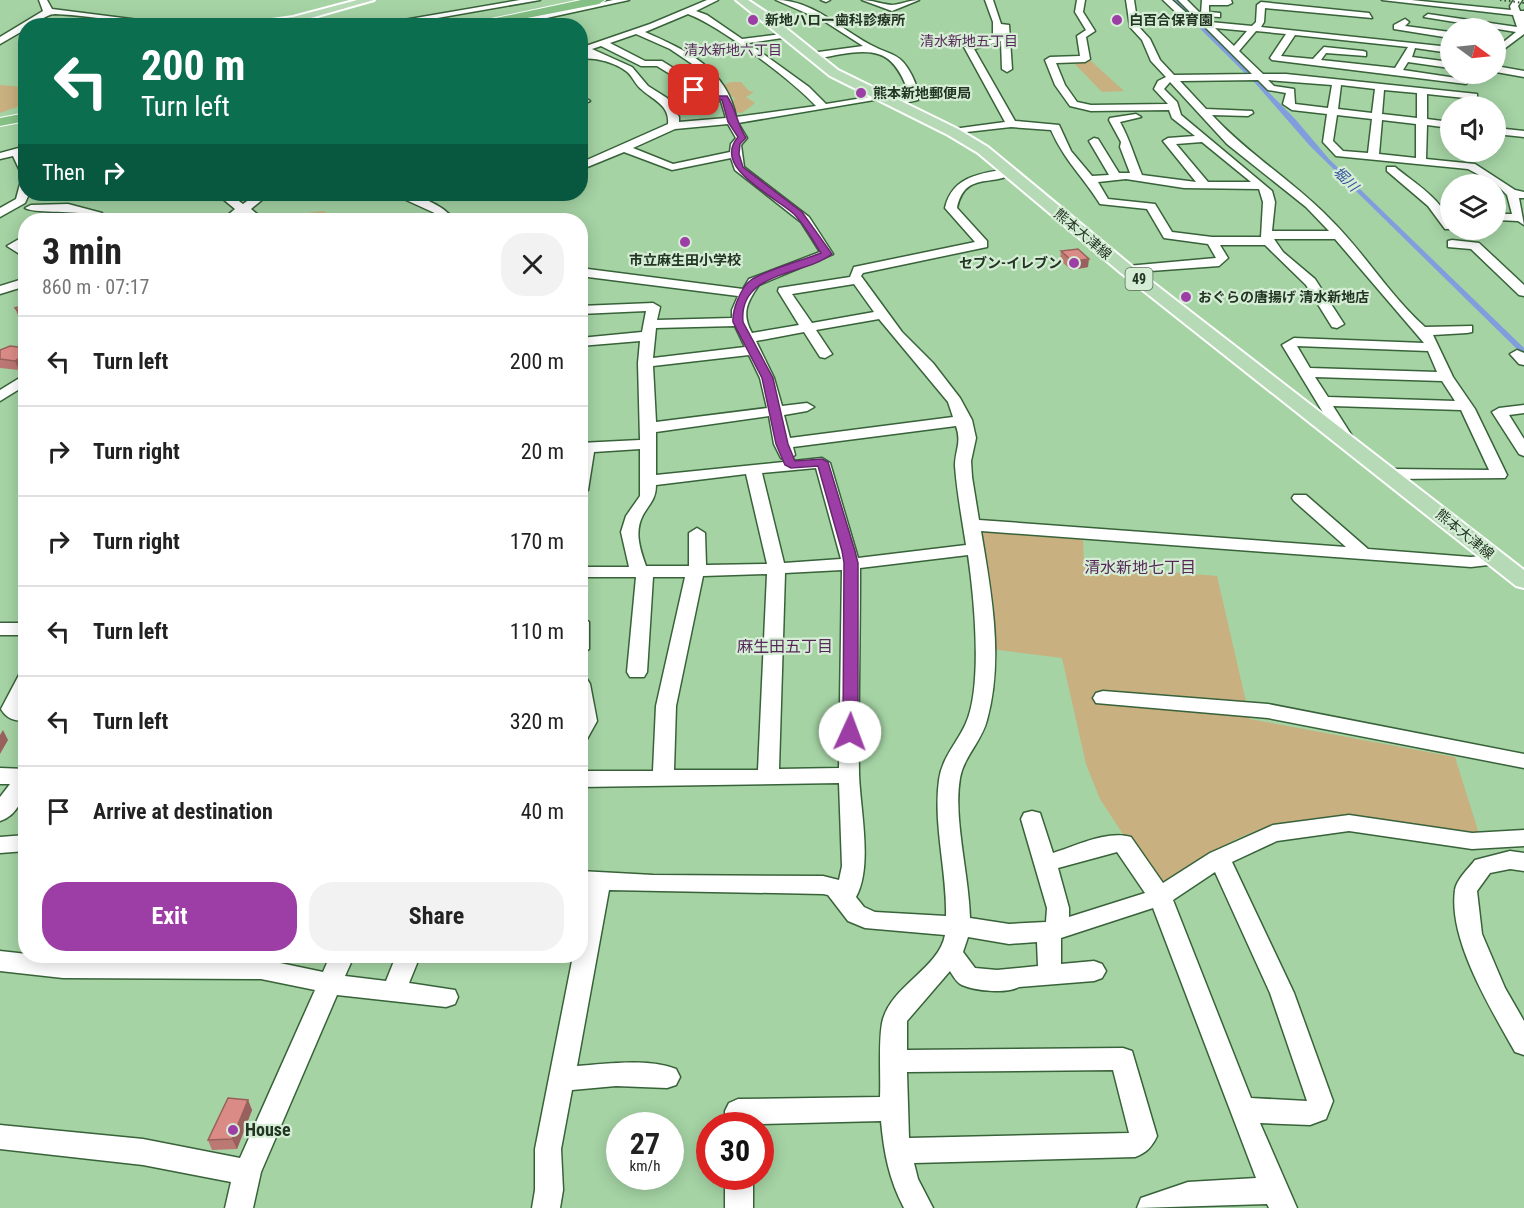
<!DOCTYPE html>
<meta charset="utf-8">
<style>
:root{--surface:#fff;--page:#f2f2f2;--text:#222;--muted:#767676;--line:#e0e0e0;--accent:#9d3ea6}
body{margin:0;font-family:"Roboto Condensed","Noto Sans JP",sans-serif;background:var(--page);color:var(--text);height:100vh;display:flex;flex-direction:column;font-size:22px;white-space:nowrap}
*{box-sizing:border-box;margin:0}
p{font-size:20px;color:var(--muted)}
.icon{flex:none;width:33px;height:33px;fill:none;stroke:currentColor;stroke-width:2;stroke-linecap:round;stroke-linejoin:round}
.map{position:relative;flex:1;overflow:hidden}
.side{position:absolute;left:18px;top:213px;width:570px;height:750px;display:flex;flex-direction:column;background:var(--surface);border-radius:24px;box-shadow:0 3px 15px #0003}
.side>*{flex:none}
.hud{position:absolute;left:18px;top:18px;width:570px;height:183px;border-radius:24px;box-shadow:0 3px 15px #0003;background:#0b6e4f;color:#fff;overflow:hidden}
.needle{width:39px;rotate:105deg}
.fabs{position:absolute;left:1440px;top:18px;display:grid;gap:12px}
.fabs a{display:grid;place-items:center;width:66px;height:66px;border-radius:50%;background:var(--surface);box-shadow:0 3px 15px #0003;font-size:30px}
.speed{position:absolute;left:606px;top:1112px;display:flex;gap:12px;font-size:30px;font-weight:700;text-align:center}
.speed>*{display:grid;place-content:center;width:78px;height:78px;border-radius:50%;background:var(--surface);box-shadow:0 3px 15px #0003;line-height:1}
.speed small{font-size:15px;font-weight:400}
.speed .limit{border:9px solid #d22;background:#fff;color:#111}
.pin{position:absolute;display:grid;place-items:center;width:51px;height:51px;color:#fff;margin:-26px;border-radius:12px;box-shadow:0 3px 9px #0006}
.me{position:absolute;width:66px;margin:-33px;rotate:2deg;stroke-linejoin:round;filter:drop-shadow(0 0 4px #0008)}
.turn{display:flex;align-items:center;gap:21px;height:126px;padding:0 24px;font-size:27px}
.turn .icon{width:78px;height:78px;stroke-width:2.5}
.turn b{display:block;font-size:42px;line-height:51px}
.then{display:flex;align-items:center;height:57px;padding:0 24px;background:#0003;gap:12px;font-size:22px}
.round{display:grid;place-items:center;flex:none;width:63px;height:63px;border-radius:24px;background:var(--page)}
.summary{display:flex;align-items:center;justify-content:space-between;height:102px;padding:0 24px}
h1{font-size:36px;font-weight:700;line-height:45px}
.button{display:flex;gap:12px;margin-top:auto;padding:12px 24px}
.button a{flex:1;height:69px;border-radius:24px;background:var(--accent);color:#fff;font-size:24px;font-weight:700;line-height:69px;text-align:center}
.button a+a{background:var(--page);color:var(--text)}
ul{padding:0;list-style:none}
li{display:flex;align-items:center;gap:18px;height:90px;padding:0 24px;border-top:2px solid var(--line)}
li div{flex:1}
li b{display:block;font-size:22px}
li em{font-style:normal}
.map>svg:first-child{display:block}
.green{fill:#c8b080}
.water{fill:#809ede}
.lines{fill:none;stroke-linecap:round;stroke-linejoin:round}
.stream{stroke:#809ede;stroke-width:2}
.minor-casing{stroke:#386239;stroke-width:3}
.major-casing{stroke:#fff;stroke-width:4}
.highway-casing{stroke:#fff;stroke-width:2}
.minor{fill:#fff;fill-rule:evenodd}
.major{fill:#b6dab6;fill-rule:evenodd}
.highway{fill:#85c185;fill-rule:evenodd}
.rail{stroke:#374e37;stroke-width:2;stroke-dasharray:1.5 3;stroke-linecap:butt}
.wall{fill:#bc7872}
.shaded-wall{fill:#99615d}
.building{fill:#db8b85;stroke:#99615d;stroke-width:1.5}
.route{fill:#9d3ea6;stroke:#66286c;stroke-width:1.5}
.poi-dot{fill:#9d3ea6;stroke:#d6edd5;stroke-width:2}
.labels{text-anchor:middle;stroke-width:4.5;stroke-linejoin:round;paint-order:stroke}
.far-poi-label{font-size:14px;font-weight:bold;fill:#223422;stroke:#d6edd5;text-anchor:start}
.far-neighbourhood-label{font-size:14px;fill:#56285a;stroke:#d6edd5}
.far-water-label{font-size:14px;font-style:italic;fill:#30519c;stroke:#d6edd5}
.far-street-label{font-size:14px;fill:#223422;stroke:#d6edd5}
.shield{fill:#d6edd5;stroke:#586c58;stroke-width:1.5}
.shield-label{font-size:14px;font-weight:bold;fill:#223422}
.neighbourhood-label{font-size:16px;fill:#56285a;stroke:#d6edd5}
.near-poi-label{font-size:18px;font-weight:bold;fill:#223422;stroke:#d6edd5;text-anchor:start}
</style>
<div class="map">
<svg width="1524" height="1208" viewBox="0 0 1524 1208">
<rect width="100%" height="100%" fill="#a5d3a4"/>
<g class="green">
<path d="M1072,61H1091L1124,91L1102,92Z"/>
<path d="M731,82H741L749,91L754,92L746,97L755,103L742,113L734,112L732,103L735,98L725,93L721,86Z"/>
<path d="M0,85L25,87V104L0,113Z"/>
<path d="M323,211L340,220H275L298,214Z"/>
<path d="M997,531L1083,539L1084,565L1217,576L1250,719L1455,757L1480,837C1411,827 1339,811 1270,827C1237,834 1196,862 1168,880L1162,881L1149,874L1100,799L1086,764L1062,658L991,649L982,536L985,532Z"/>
</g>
<path class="water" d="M1171,0H1178L1296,120L1329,159L1524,348V356L1310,146L1255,83Z"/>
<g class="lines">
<g class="stream">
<path d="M397,21L451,12"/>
<path d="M361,26L388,23"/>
</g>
<defs>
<g id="minor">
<path d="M39,0H47L52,9L186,26C142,26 99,16 55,14C44,14 37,26 26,26V29L0,44V37L43,11Z"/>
<path d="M520,0H540L392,26H369Z"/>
<path d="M613,0H629L510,26H491Z"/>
<path d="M707,0H718L696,11L707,15L742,39L789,33V37L748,43L809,87L826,104L881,95L886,98L738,123L747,138L741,145L744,167L809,217L833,254L759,285C747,302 741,314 752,333L799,325L778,291L779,288L850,277L854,267L975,242L945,208C952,176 981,173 1009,169L1015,172C994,188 965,170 957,208L987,241V247L863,273L861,276L902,332L933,363L960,398L972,420L976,438L971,461L972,477L979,520L1346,547L1294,501L1292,498L1294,495H1306L1368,549L1471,557L1497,554L1506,559L1497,564L1471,567L981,531C991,591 1004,659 987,720C982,741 964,756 960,778C953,819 969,874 970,918L1009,924L1046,922L1047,908L1021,819L1024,813L1032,811L1040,813L1053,853C1076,846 1107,830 1131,837L1163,883L1210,853L1273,825L1349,815L1472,833L1524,830V846L1472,849L1349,831L1277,841L1232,862L1294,993L1333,1101L1326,1119L1310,1125L1260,1123L1297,1208H1269L1267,1204L1137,1208L1141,1198L1188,1182L1256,1178L1153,908L1061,938V964L1094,961L1102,964L1106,971L1102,978L1094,981L1019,987C1006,994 976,991 962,985C957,983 953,976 950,971L907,1021V1050L1123,1048L1132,1051L1157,1136C1152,1147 1146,1153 1135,1157L914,1163L918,1179L933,1208H904C889,1180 884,1153 881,1121L725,1125V1111L729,1103L738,1099L880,1097C881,1076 878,1037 883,1019C893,985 939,968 945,935L865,928L848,921L828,895L823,894L609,890L577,1066C607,1064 647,1058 676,1069L680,1077L676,1085L667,1088L616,1086L572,1090L561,1149L563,1190L560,1208H532L535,1190V1149L573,956H580V918L586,889H580V871L653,875L823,876L839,880L842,866L839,783L580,787V771H653L656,706L685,577H653L647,672L644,677H630L627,672L636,577H580V567H629L621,532L626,516L640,496V449L594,452L588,490L580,495V443L640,440L638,363L640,341L580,346V338L642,332L646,311L580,314V306L653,303L660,307L657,320L732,318V310L738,296L580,276V268L743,289L749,279L820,252L801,222L735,170L731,158L672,170L624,152L580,170V163L668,124C670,105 653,100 641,89C635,84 632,75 626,71C614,62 594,57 580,59V53L585,52L583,47L650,24ZM688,14C720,26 792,80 816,106L736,117C727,69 686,50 645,32ZM636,34L670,49L704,72L718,95L706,96L694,81L662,61H645L610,43ZM601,46L641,66H657L686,84L701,101H721L726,118L679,122V117L667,98L648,86L632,67L592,49ZM728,124L736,138L731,144L730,152L673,164L633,148L675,129ZM854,284L874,312L812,323L792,294ZM879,319L948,402L953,417L790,438L784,415L807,411L814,407L807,403L782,406L774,378L756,341L804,332L820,357L825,358L832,354L816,330ZM735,326L745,347L653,358L656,328ZM749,355L760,378L767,408L656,422L653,366ZM769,416L774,444L781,458L787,460L795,455L793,447L956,426C962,443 955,450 955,466C957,493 962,519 966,545L858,558L830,463L822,458L656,475V432ZM816,468L841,559L784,563L762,473ZM746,474L767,564L706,565L705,533L697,528L689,533V566H646C640,549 634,532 643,515C650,503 656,499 656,485ZM968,555C974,596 983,685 966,723C958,742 942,757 939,780C933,825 947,871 946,916L875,912L864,907L856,897C873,866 860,809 859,774C858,706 860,637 860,568ZM842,570L839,768L779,769L785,573ZM767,574L758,770H674L676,706L703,576ZM1117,852L1145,893L1069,917V908L1058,868ZM1215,872L1270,993L1307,1101L1251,1098L1173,900ZM968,937L1009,944L1037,942L1038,966L997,970L975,968L963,952ZM1113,1070L1129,1133L909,1138L907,1072Z"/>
<path d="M776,0C815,0 843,32 875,47C886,53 895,53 903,62C911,71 920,90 918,100L890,106V102L910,96C895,53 880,47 836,55C827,57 817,59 808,58L806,56L811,53L863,46L824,21Z"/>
<path d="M821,0H830L826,2Z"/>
<path d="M862,0C872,0 881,4 891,5C899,5 910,0 919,0L892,11Z"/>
<path d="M985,0H993L1001,24L1009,25L1012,69L1007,72L1002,69L1001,41L974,49L1015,121L1059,125L1071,151L1092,176L1109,175L1089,141L1094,138L1098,139L1119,173H1130L1120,147L1121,142L1109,120L1110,118L1136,114L1141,117L1120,122C1130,140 1134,156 1142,175L1196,182L1163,141L1168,138L1195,136L1172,118L1169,110L1091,111L1070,106L1055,85L1045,60L1050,57L1080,56L1077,36L1086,30L1075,12L1077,0H1085L1083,12L1095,31L1086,37L1090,59L1085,62L1056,63L1065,85L1077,102L1091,105L1168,104L1154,89L1158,81L1166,77L1151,61L1142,40L1130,27L1126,0H1134L1138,26L1150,39L1160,60L1174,75L1252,74L1178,0H1187L1201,14L1202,0H1231L1232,3L1228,5H1209V12L1220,13V17L1203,16L1210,22L1252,26L1256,22L1257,5L1261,2L1369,13L1372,18L1265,8L1264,22L1261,27L1450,47V53L1415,48L1412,57L1450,62V68L1408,62L1403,70L1463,79L1468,82L1466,84L1272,60L1270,58L1286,34L1256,31L1239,51L1263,74H1286L1477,94V98L1474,99L1427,94V119L1450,122V128L1427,125L1426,159L1475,164L1515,190L1524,192V198H1519L1524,225L1518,221L1496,220V214H1512L1507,195L1496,184L1468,169L1336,156L1323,142L1327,114L1292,110L1283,104L1286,93L1268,90L1258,80L1180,81L1206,109L1252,111L1253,113L1248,116L1212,115C1248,154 1293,181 1330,219C1364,252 1389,295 1425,327L1472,326V332L1467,333L1433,335L1453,377L1475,409L1507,475L1505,478L1391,479L1383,474L1391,469L1489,470L1461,410L1333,406L1354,439L1346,444L1341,442L1282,345L1294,338L1424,343L1335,239H1274L1283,252L1315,279L1344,324L1337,328L1332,327L1306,285L1265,245H1220L1228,258L1219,266L1123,273L1121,270L1127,266L1216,258L1208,244L1164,238L1147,209L1100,204C1084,178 1064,160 1051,130L1011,127L949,134V130L953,129L1005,122L964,47L993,39V22ZM1215,28L1247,31L1234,46ZM1295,35L1408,47L1395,68L1321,60L1326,53L1366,56V52L1363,51L1324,47L1313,59L1281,56ZM1268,80L1332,85L1328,108L1295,104L1294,89L1274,86ZM1170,82L1227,144L1306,207L1329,231H1272L1275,202L1272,191L1181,115L1177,102L1164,89ZM1341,85L1375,89L1372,113L1338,109ZM1384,90L1417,93V118L1382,114ZM1337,115L1372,119L1368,153L1343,151L1333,141ZM1382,120L1416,124V158L1379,154ZM1202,142L1251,182H1208L1176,144ZM1126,179L1184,188L1259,189L1263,202L1261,237H1212L1172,232L1155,204L1108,199L1098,182ZM1297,346L1428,351L1437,372L1310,368ZM1315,377L1442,381L1455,401L1328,397Z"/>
<path d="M1163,0H1172L1191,17V21H1185Z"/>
<path d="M1382,0H1411L1511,10L1510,6L1514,0H1522L1518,6L1520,11H1524V34L1496,55V48L1516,32L1424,17L1428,14L1517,27L1513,15Z"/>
<path d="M1405,19L1409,22L1405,26L1450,32V38L1394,29V25Z"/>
<path d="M1496,66L1524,71V77L1496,72Z"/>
<path d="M585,98L590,101L580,105V99Z"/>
<path d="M1496,128L1524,131V137L1496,134Z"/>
<path d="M26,146V152L23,153L26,174L20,171L13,156L0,159V153Z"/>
<path d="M1387,167H1395C1413,182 1450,204 1450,229H1445L1428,206L1387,171Z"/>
<path d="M26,181V194H29L25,203L0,217V208L16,199L20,184Z"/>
<path d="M217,194H229L243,204L257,194H269L251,209L264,220H251L243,215L235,220H222L235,209Z"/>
<path d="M393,194C413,192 443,204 454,220H442L439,215Z"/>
<path d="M68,204L102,213L93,220H80L86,214C72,211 32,213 25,208L31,205Z"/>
<path d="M26,235V244L22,246L26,248V258L7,246Z"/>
<path d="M1452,240L1479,243L1524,285V296L1519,295L1471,249L1448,247V241Z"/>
<path d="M26,278V286L0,294V286Z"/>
<path d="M1517,350L1524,353V365L1519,364L1510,354Z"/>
<path d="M26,374V385L0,401V390Z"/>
<path d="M1524,405V413L1509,415L1524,439V456L1519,454L1492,412L1499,408Z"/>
<path d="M580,616L589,622V649L580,655Z"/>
<rect x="0" y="623" width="26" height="12"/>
<path d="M26,674V700L22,707H26V721C14,721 7,719 1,709L19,675Z"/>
<path d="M580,678L587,679L590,684L597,721L587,739L580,741Z"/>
<path d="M1103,691L1268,704L1524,754V768L1268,718L1096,703L1093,698L1096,693Z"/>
<path d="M0,768L26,769C26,789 22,814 0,821V797L10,784H0Z"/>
<path d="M26,835V851L0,853V837Z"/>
<path d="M1510,851L1524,853V871L1510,869L1490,873L1477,891L1482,934L1505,988L1524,1021V1055L1515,1052C1491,1009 1448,940 1455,890C1456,880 1469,868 1475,860Z"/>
<path d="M0,951L63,958L261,959L323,972L330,956H354L345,976L386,981L396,956H420L409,983L455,990L458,997L455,1004L446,1007L337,995L261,1172L253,1208H225L231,1182L143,1165L0,1149V1125L143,1139L240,1158L315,990L261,979L63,978L0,971Z"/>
<rect x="725" y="1176" width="28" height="32"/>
</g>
<g id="major">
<path d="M357,0H374L293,23L230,26L293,17Z"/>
<path d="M736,0H748L766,12L838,70L958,129L988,147L1133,267L1524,570V588L1516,586L1121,273L978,153L948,135L830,76Z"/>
</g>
<g id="highway">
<path d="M581,0H605L599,4L486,26H458Z"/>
<path d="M26,113V121L0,126V118Z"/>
</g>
</defs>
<use href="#minor" class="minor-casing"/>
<use href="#major" class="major-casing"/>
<use href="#highway" class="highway-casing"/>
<use href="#minor" class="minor"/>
<use href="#major" class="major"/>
<use href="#highway" class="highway"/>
<path class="rail" d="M1500,0L1524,3"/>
</g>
<g class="wall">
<path d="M1061,251L1088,267L1071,270L1060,260Z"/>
<path d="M26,305V327L20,321L15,308Z"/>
<path d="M26,348V365L19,370L0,368V350Z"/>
<path d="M26,721V735H23L21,729Z"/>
<path d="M248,1100L252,1110L237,1149L212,1150L208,1140Z"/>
</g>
<g class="shaded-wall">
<path d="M1089,259L1088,267L1071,270L1072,261Z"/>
<path d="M26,353V365L19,370L15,361Z"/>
<path d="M3,730L8,740L0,754V735Z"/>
<path d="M248,1100L252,1110L237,1149L232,1139Z"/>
</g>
<g class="building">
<path d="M177,214L179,220H156Z"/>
<path d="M234,216L255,219L253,220H228Z"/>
<path d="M1078,249L1089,259L1072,261L1061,251Z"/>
<path d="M26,305V319L15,308Z"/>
<path d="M10,346L26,348V353L15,361L0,359V350Z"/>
<path d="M26,721V730L21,729Z"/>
<path d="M228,1098L248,1100L232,1139L208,1140Z"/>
</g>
<path class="route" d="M692,88H697L706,96H727C736,109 737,124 746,138L740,144L739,154L743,167L802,212L832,254C804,276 738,271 743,322L773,378L788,444L795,461L822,459L828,462L855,551L858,563V732L850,737L843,732L844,563L842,551L818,466L791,468L785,465L776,444L762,378L733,322C732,310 741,287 751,280C765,270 804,260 821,253C813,241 805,225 794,214C776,197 711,168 738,137L728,122L722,100H701Z"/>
<g class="poi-dot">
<circle cx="753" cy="20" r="6"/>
<circle cx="1117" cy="20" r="6"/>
<circle cx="861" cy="93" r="6"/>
<circle cx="685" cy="242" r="6"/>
<circle cx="1074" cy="263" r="6"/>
<circle cx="1186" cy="297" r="6"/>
<circle cx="233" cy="1130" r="6"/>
</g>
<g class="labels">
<g class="far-poi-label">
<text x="765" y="25">新地ハロー歯科診療所</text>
<text x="1129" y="25">白百合保育園</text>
<text x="873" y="98">熊本新地郵便局</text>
<text x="685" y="265" text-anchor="middle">市立麻生田小学校</text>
<text x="1062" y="268" text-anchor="end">セブン-イレブン</text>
<text x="1198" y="302">おぐらの唐揚げ 清水新地店</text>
</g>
<g class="far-neighbourhood-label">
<text x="969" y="46">清水新地五丁目</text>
<text x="733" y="55">清水新地六丁目</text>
</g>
<g class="far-water-label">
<text transform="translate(1346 179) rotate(44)" y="5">堀川</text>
</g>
<g class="far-street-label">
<text transform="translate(1083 234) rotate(40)" y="5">熊本大津線</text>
<text transform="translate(1465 534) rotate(39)" y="5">熊本大津線</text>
</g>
<rect class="shield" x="1125.5" y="268" width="27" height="22" rx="4.5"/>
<g class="shield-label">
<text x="1139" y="284">49</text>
</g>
<g class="neighbourhood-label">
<text x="1140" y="573">清水新地七丁目</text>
<text x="785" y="652">麻生田五丁目</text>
</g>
<g class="near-poi-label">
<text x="245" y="1136">House</text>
</g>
</g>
</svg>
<div class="fabs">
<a><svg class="needle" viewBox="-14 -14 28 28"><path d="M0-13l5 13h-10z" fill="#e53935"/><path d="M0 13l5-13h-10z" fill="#767676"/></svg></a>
<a><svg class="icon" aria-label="sound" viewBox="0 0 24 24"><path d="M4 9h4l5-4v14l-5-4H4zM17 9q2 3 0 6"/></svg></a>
<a><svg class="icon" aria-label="layers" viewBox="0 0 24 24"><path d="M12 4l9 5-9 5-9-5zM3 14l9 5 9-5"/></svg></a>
</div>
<div class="speed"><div>27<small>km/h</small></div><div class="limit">30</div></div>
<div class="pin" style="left:694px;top:90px;background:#d93025"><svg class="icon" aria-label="arrive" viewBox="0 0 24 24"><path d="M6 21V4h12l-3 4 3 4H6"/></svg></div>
<svg class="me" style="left:850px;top:732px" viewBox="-20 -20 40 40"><circle r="19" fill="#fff"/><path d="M0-13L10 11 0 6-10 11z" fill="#9d3ea6"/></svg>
<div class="hud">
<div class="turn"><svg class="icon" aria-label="left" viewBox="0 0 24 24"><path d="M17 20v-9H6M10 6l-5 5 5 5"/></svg><div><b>200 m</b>Turn left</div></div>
<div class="then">Then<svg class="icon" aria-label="right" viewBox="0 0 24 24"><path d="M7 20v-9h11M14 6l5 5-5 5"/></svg></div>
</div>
<section class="side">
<div class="summary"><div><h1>3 min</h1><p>860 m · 07:17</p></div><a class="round"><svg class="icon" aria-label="close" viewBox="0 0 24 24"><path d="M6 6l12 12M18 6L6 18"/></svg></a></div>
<ul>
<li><svg class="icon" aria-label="left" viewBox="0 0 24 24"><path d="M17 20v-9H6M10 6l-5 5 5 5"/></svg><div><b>Turn left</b></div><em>200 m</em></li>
<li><svg class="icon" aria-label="right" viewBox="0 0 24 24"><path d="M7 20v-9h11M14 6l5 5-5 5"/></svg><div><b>Turn right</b></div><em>20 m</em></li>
<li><svg class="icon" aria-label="right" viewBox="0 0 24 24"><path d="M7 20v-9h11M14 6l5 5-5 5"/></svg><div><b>Turn right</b></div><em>170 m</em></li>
<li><svg class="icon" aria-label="left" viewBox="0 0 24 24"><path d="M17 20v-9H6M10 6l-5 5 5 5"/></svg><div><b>Turn left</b></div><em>110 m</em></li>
<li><svg class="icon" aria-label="left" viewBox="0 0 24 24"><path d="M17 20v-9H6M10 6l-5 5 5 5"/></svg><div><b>Turn left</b></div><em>320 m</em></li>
<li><svg class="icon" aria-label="arrive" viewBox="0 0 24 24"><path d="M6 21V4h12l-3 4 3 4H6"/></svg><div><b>Arrive at destination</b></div><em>40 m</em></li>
</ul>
<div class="button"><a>Exit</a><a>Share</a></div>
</section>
</div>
